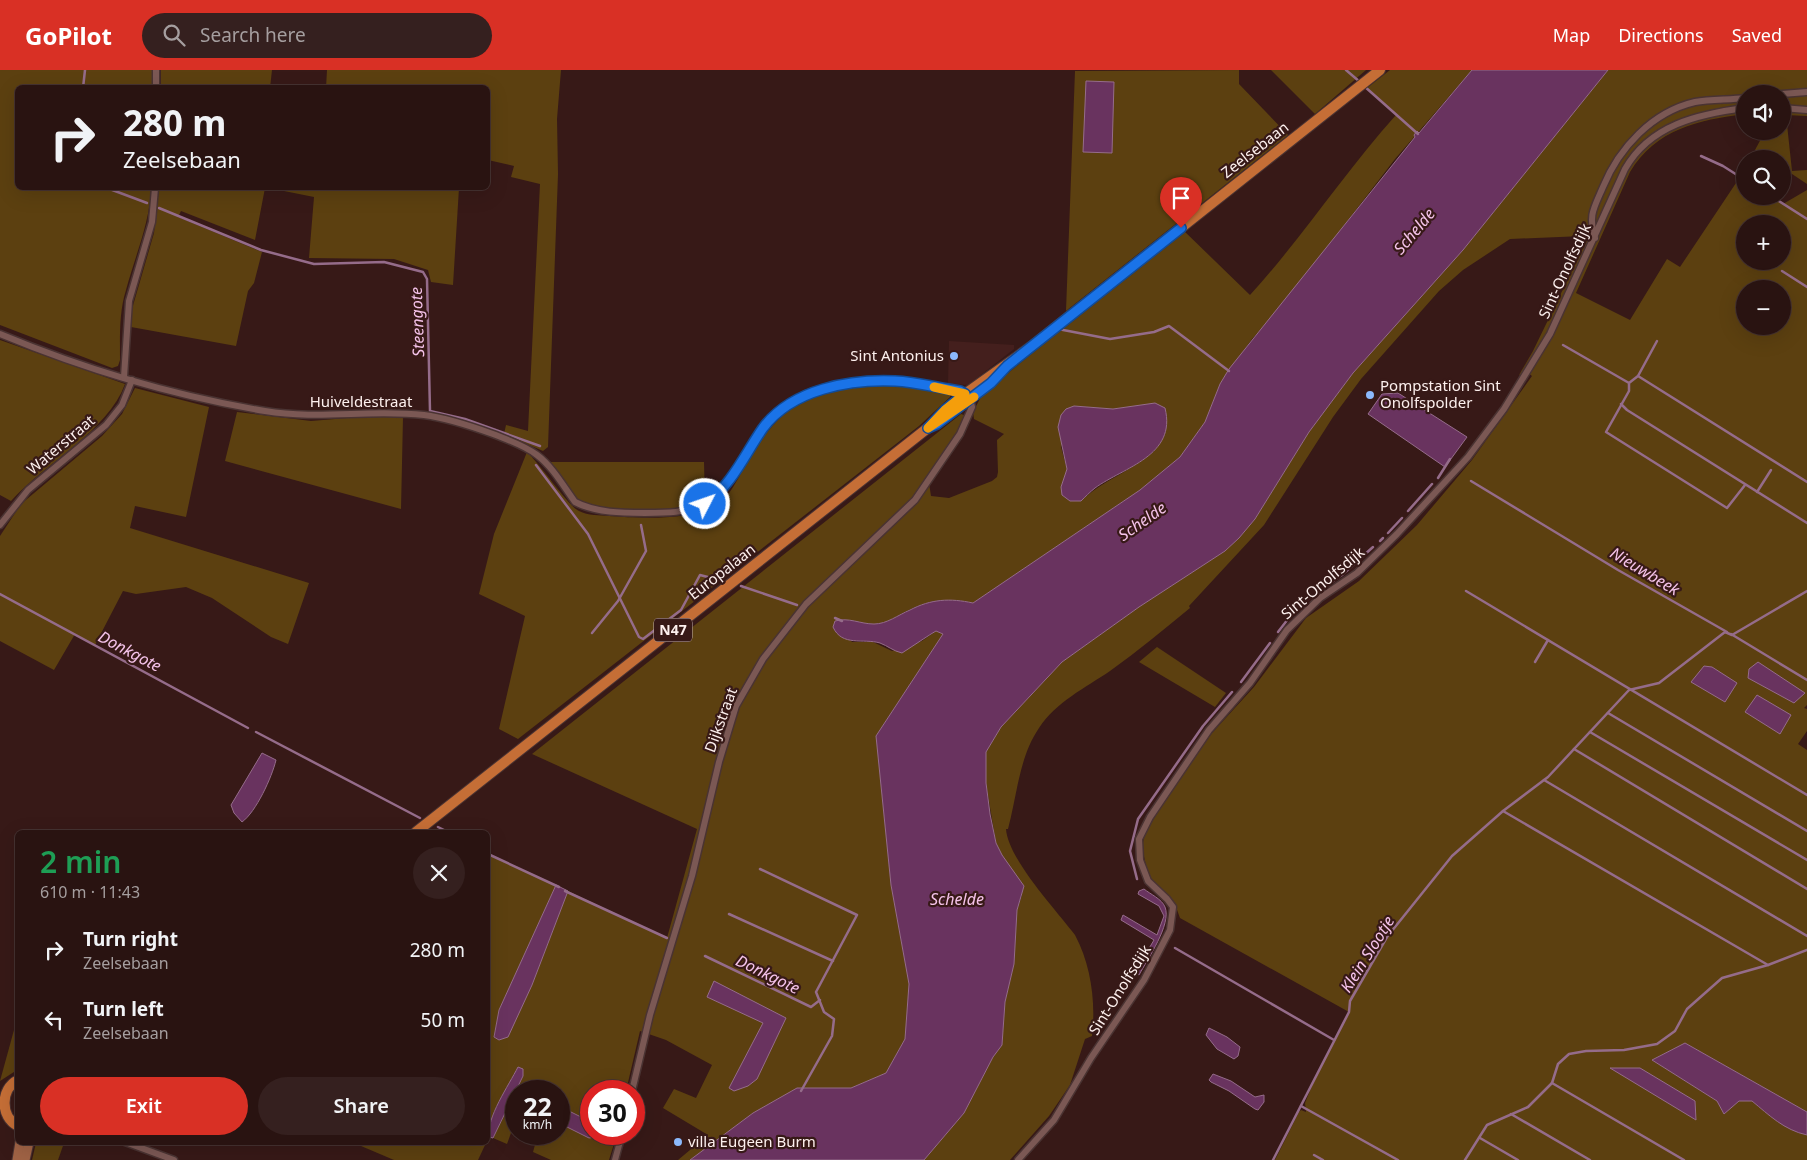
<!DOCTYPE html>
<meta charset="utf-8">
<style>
:root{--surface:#291311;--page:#35201f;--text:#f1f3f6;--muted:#a59e9f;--line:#453231;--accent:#d93025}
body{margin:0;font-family:"Noto Sans",sans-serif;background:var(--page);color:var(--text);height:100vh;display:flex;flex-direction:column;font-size:19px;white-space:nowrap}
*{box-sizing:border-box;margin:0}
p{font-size:16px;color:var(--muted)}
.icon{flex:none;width:28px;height:28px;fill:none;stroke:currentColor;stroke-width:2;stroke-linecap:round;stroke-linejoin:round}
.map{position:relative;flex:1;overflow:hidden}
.sheet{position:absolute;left:15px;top:760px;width:475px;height:315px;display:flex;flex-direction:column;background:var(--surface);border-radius:8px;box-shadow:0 5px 20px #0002,0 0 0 1px var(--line)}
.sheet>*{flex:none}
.banner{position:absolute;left:15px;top:15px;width:475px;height:105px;border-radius:8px;box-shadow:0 5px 20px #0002,0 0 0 1px var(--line);background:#291311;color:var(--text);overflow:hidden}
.tools{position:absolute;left:1736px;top:15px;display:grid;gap:10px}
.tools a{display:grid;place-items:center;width:55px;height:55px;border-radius:50%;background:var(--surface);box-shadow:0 5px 20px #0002,0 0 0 1px var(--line);font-size:25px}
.speed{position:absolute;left:505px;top:1010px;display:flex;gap:10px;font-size:25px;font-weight:700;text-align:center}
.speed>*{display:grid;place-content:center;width:65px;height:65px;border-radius:50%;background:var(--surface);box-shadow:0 5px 20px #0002,0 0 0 1px var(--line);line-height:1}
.speed small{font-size:12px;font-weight:400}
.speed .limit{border:8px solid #d22;background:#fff;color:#111}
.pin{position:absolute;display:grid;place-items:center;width:42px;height:42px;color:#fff;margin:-51px -21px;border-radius:50% 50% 50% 0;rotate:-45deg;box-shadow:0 0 5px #0007}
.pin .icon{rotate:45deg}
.me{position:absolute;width:55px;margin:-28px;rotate:49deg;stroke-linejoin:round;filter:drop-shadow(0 0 4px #0008)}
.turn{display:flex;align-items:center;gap:18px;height:105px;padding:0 25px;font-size:22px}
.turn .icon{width:65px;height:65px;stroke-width:2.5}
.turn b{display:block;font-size:35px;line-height:42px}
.round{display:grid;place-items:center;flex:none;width:52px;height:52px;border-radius:26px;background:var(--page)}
.headline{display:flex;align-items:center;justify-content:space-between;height:85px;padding:0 25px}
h1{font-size:30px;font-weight:600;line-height:38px;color:#1e9e55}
.primary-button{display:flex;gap:10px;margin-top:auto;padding:10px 25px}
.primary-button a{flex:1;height:58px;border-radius:30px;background:var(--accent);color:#fff;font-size:20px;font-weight:600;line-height:58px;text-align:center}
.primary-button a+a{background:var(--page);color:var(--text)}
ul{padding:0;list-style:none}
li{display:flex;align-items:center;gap:15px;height:70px;padding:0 25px}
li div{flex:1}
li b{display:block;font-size:19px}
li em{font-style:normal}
header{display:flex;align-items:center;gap:30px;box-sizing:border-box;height:70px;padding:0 25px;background:var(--accent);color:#fff}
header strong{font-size:24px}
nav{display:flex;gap:28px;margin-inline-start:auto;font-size:18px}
.search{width:350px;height:45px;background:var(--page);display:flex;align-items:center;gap:12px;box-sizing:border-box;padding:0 18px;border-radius:28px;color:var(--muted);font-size:19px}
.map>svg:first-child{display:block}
.built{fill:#441f1d}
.green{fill:#5c4010;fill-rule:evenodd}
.water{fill:#69335f;stroke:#956c8a}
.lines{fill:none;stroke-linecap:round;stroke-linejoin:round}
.stream{stroke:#956c8a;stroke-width:2.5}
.street-casing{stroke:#4a3332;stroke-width:9}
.secondary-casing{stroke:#4a3332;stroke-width:11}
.primary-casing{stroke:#4a3332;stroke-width:12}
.street{stroke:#7b5854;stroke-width:6}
.secondary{stroke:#a06345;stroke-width:9}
.primary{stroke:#c56e36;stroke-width:10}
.route-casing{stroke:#114b97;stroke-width:12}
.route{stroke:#1a73e8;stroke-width:9}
.slow{stroke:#f59e0b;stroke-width:9}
.poi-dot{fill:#8bb9fc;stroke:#371917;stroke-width:2}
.labels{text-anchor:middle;stroke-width:4.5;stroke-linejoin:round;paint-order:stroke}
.shield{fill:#371917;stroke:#c2b0ae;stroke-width:1}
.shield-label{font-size:14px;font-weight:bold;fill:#fdf0ee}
.street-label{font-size:15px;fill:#fdf0ee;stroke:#371917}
.poi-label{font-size:15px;fill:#fdf0ee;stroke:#371917;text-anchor:start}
.water-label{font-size:16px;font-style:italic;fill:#f5c3ea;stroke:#371917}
</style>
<header>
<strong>GoPilot</strong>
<div class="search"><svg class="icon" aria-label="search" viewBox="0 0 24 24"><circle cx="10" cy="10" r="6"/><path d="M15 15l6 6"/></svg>Search here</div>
<nav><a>Map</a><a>Directions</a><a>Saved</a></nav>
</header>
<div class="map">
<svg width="1807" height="1090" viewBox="0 0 1807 1090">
<rect width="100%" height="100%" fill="#371917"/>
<path class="built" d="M949,271L1014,275V279L968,315L948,314Z"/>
<g class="green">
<path d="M0,0H152V17L18,18V118H151C150,153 135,186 126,220C119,242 120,266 120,290L118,296L112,298L0,255Z"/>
<path d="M161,0H272L270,18L161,17Z"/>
<path d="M327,0H561L557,49L558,104L548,377L543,381L504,364L506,355L528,361L540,114L511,107L514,96L488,90V18H326Z"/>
<path d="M1239,0V14L1288,65L1066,241L1075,1Z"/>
<path d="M1271,0H1366L1315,44Z"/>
<path d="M1390,0H1472L1395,89L1282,236L1252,269L1220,314L1205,352L1180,387L1140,420L973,533C950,528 931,529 909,540C898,545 887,554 874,554C860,554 849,547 835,551L852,572H873L892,581L922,571L936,561L943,564L876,666L891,815L909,914L905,969L886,1003L851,1018L797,1019L753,1043L690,1090H678L708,1065L663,1038L674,1019L696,1028L712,995L666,970L640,961L626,1021H591V1064H617L609,1090H551L533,1082L538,1064H559V1021H516V1049L507,1074L493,1068L523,1006V1000L518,997L496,1040L488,1070V784L556,815L499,940L494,967L499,970L532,915L568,821L667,868L697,759L532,684L961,344L964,345V354L929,413L931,426L949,428L992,411L997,407L998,402L997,370L1004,364L974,349L973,342L982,325L1181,158L1250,225C1302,168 1344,103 1396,45L1367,18ZM1074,336L1113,339L1132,337L1156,379C1133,401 1103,410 1081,431H1070L1062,425L1067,399L1061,377Z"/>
<path d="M1608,0H1807V46L1786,45L1792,101L1807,100V114L1783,98L1782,89H1768L1755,80L1762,67L1763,61H1782L1783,46L1784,45H1783L1782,24H1745V44C1698,50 1656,59 1630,102L1576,223L1630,250L1667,189L1680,197L1740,107L1745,110V126H1771L1783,134L1807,120V635L1804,638L1807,639V661L1798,674L1807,680V1042L1685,973L1652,990L1717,1031L1724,1044L1739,1031H1752C1769,1045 1785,1060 1807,1065V1090H1275L1299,1042L1301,1040L1306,1042L1305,1033L1316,1006L1349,942L1180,848L1176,837L1148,805L1142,777L1145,763L1175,713L1212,663L1254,617L1306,548L1359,511L1417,455L1472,390L1532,306L1527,302L1519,305L1533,281L1584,176L1583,166L1510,169L1463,200L1439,221L1361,309L1333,347L1264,455L1189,536L1190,538C1164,559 1138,581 1110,601C1085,618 1056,632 1039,658C1019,687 1017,726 1008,759H1006C1008,789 1056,840 1075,865C1091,895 1096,932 1092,966L1085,969L1070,1015L1049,1046L1010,1090H924L964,1043L993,987L1002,975L1005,932L1014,894L1017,840L1022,825L996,773L986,713V682L1001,657L1062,592L1139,537L1225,481L1239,468L1255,449L1309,362L1353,303L1463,180ZM1745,154H1782V191H1745ZM1745,219H1782V256H1745Z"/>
<path d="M159,118H265L255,170L181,141L178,147L262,182L254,213L248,221L236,276L131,257L132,239L154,163Z"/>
<path d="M269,118H459L453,215L431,212L428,200L394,189L309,188L314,127Z"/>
<path d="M0,270L125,314C108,361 45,393 11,431L0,425Z"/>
<path d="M869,316H899L950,323V327L919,356L518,669L499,659L525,546L479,524L494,464L527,382C540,394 569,437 579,441C588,446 600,445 609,446C640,448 703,453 726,427C736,415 743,398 751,385C785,332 808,323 869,316Z"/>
<path d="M135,318L209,337L186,447L135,436L130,458L309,513L288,574L271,567L212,528L186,517L136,524L123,521L95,575L75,564L54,600L0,571V466L21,434L102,366L122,344Z"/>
<path d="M237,342L311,351L359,347H403L401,439L225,391Z"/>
<path d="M545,392H704L705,434C663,449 618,441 575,432Z"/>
<path d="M1157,577L1226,623L1215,637L1139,592Z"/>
<path d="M14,960L17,961V1000L0,1011Z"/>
<path d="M36,1073H64L58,1090H32Z"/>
<path d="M354,1073H486L478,1090H394Z"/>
</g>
<g class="water">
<path d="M1472,0H1608L1463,180L1353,303L1309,362L1255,449L1239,468L1225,481L1139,537L1062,592L1001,657L986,682V713L990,744L996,773L1002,785L1024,816L1017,840L1014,894L1005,932L1002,975L993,987L964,1043L924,1090H690L753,1043L797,1018H851L886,1003L905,969L909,914L891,815L876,666L943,564L936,561L931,564L902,583C893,581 888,576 880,573C863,568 842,577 833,557L835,551C849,547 860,554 874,554C887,554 898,545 910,540C931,529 950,528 973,533L1140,420L1180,387L1205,352L1220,314L1229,299L1415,67L1414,65L1417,61L1419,63Z"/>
<path d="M1086,11L1114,12L1112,83L1083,82Z"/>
<path d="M1398,323L1467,367L1445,397L1368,344L1382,324Z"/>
<path d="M1155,333L1165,338C1177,386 1124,397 1095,418C1090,422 1085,427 1081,431H1070L1062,425L1061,417L1067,399L1058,357L1061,345L1066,339L1074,336L1113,339Z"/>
<path d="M1758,592L1805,623L1794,633L1748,608L1749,599Z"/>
<path d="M1704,596L1712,597L1737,613L1725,632L1691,612Z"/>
<path d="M1757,625L1791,645L1780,664L1745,642Z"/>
<path d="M262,683L276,690C272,707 256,742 242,752L234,743L231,735Z"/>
<path d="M556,815L568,821L532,915L508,967L499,970L494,967L499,940Z"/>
<path d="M1144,819C1150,824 1162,829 1165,837C1172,854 1147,890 1139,905L1135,902L1154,870L1121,850L1123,845L1157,865L1164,846L1159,836L1138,824L1139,821Z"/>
<path d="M714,911L786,948L757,1009L748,1016L734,1021L729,1018L763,953L707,927Z"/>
<path d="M1209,958L1227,967L1240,977L1238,986L1234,989L1217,979L1206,965Z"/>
<path d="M1685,973L1807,1042V1065C1784,1060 1769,1045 1752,1031H1739L1724,1044L1717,1031L1652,990Z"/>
<path d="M518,997L523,999V1006L493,1068L489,1067C486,1048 509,1015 518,997Z"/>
<path d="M1610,998H1640L1695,1031L1696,1050Z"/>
<path d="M1213,1004L1231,1011L1255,1027L1264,1025V1032L1258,1040L1255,1039L1229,1021L1211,1012L1209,1010Z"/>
<path d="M559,1036L591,1052V1064H596L595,1067L589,1068L559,1053Z"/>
</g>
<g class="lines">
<g class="stream">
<path d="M1346,0L1360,12"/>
<path d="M1364,16L1418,64"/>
<path d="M83,18L85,0"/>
<path d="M1701,86L1723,96L1745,110"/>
<path d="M107,118L147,133"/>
<path d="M1771,126L1807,149"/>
<path d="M159,138L261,180L314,194L384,192L423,202L427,209L430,341L465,349L540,376"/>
<path d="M1782,201L1807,217"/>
<path d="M1058,259L1110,269L1154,262L1169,256L1229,301"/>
<path d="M1563,275L1629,313L1638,306L1807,412"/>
<path d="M1638,306L1657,271"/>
<path d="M1629,314V321L1606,362L1727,438L1745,415"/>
<path d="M1621,334L1627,340L1807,453"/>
<path d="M536,395L588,464L639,567L643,569L681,540L700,505L723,511"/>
<path d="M1438,408L1450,389"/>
<path d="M1471,411L1618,500L1727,562"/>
<path d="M1757,422L1771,400"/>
<path d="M1408,441L1432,414"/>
<path d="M1388,463L1402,448"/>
<path d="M1380,471L1383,468"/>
<path d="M741,516L797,535"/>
<path d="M1466,521L1807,725"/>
<path d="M1318,522L1342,505L1373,477"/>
<path d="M0,524L248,658"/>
<path d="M835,548L842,551"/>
<path d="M1278,562L1295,540L1310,527"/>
<path d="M592,563L618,531L646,481L641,455"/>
<path d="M1731,564L1807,610"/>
<path d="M1535,592L1548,570"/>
<path d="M1241,612L1270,573"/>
<path d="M1608,643L1807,761"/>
<path d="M256,662L420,748"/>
<path d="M1590,662L1807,790"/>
<path d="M1574,679L1807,819"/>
<path d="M1544,710L1807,866"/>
<path d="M1503,741L1768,895"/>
<path d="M438,757L448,762"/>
<path d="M488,784L559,817"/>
<path d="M760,799L857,845L816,922L824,942L834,949L832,966L801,1021"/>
<path d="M1137,809L1130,781L1138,749L1203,656L1232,622"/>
<path d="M565,821L667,868"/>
<path d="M729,844L833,891"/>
<path d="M1175,878L1334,970"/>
<path d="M705,886L811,937L820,930"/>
<path d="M1552,1013L1684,1090"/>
<path d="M1301,1036L1398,1090"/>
<path d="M1511,1044L1590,1090"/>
<path d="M1480,1068L1518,1090"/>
<path d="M1314,1085L1323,1090"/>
<path d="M1273,1090L1349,942L1350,931L1387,867L1452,786L1503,741L1548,707L1629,620L1659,613L1725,562L1732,565L1807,521"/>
<path d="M1465,1090L1487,1055L1528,1037L1552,1013L1558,994L1569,984L1586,981L1624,980L1657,974L1675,961L1687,939L1722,908L1768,895L1807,880"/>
</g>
<defs>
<g id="street">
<path d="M156,18V0"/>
<path d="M1782,24L1807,22"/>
<path d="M1782,38L1807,40"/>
<path d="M1595,168C1588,145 1594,138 1603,117C1619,78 1652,42 1695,32C1711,29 1729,30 1745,28"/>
<path d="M0,264C84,299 175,326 265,341C319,350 370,339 424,345C447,348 471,356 493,364C508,370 524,375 537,385C553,397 564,417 575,432C596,443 623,443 645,443C666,443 686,443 705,434C721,426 730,409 739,394C757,367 775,338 806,324C831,314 869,309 896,311C917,312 939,318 960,321L965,324"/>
<path d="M124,307L129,231L152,152L155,118"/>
<path d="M0,455L28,420L106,355L122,335L132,310"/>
<path d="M632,1021L650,945L692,806L719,692L736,636L763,589L806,534L915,430L960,364L972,337L970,329"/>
<path d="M125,1072L174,1090"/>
<path d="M615,1090L622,1064"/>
<path d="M1018,1090L1054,1050L1091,988L1144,910L1170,860L1173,837L1167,829L1148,811L1140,790L1139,769L1150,747L1209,660L1250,613L1287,560L1320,528L1357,503L1397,464L1468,387L1504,339L1550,264L1625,99C1650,55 1698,44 1745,38"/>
</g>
<g id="secondary">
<path d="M17,1090L20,1072"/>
<path d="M25,1090L29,1072"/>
</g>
<g id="primary">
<path d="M957,339L999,304"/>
<path d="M416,762L929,357L965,324L1032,276L1380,0"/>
<path d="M18,1010C0,1019 0,1047 18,1056"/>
</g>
</defs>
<use href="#street" class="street-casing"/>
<use href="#secondary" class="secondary-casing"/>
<use href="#primary" class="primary-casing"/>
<use href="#street" class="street"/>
<use href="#secondary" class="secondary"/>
<use href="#primary" class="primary"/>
</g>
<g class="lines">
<defs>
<path id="route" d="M705,434C732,415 745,384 763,358C792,319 850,309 895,311C917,312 938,318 960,321L965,324L945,340L928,358L937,354L991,313L1007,296L1181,158"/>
</defs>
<use href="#route" class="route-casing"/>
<use href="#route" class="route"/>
<path class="slow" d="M934,317L965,324L945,340L928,358L974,327"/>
</g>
<g class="poi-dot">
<circle cx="954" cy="286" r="5"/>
<circle cx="1370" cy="325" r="5"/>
<circle cx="678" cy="1072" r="5"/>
</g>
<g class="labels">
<rect class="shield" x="654" y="548.5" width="38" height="23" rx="4"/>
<g class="shield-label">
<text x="673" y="565">N47</text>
</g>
<g class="street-label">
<text transform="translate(1255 80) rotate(-38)" y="5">Zeelsebaan</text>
<text transform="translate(1565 201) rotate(-65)" y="5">Sint-Onolfsdijk</text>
<text x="361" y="337">Huiveldestraat</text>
<text transform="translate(61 375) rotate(-40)" y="5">Waterstraat</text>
<text transform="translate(722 502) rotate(-38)" y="5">Europalaan</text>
<text transform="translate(1323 513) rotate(-40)" y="5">Sint-Onolfsdijk</text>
<text transform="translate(721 650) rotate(-70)" y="5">Dijkstraat</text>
<text transform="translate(1120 920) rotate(-58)" y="5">Sint-Onolfsdijk</text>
</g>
<g class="poi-label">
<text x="944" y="291" text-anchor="end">Sint Antonius</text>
<text x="1380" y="321">Pompstation Sint<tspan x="1380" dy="17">Onolfspolder</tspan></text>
<text x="688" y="1077">villa Eugeen Burm</text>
</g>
<g class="water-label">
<text transform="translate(1414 161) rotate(-50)" y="6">Schelde</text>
<text transform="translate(417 252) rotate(-92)" y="6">Steengote</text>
<text transform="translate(1142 451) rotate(-35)" y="6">Schelde</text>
<text transform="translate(1645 501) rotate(31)" y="6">Nieuwbeek</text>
<text transform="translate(130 581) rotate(28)" y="6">Donkgote</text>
<text x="957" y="835">Schelde</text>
<text transform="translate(1367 884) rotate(-58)" y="6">Klein Slootje</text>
<text transform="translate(768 904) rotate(26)" y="6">Donkgote</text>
</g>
</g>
</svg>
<div class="tools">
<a><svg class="icon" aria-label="sound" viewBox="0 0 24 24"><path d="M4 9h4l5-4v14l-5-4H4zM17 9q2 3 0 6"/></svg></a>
<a><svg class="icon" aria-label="search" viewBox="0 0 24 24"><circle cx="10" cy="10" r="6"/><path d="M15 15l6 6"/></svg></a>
<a>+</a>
<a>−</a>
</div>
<div class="speed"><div>22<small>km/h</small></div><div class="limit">30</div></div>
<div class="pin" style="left:1181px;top:158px;background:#d93025"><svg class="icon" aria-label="arrive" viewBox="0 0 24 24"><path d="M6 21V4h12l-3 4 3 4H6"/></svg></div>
<svg class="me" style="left:705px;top:434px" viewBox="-20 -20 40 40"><circle r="17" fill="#1a73e8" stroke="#fff" stroke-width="3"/><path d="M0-11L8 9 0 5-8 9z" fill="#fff"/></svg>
<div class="banner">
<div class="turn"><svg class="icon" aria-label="right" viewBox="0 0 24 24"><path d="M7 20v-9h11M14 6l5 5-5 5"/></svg><div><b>280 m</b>Zeelsebaan</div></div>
</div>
<section class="sheet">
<div class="headline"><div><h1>2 min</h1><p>610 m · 11:43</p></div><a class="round"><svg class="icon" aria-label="close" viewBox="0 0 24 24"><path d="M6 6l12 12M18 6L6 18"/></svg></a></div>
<ul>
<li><svg class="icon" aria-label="right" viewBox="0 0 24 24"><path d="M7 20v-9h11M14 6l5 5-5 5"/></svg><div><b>Turn right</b><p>Zeelsebaan</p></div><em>280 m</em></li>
<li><svg class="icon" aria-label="left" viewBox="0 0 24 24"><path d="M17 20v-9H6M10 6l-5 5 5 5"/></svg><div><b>Turn left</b><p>Zeelsebaan</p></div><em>50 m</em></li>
</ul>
<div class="primary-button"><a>Exit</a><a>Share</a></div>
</section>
</div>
